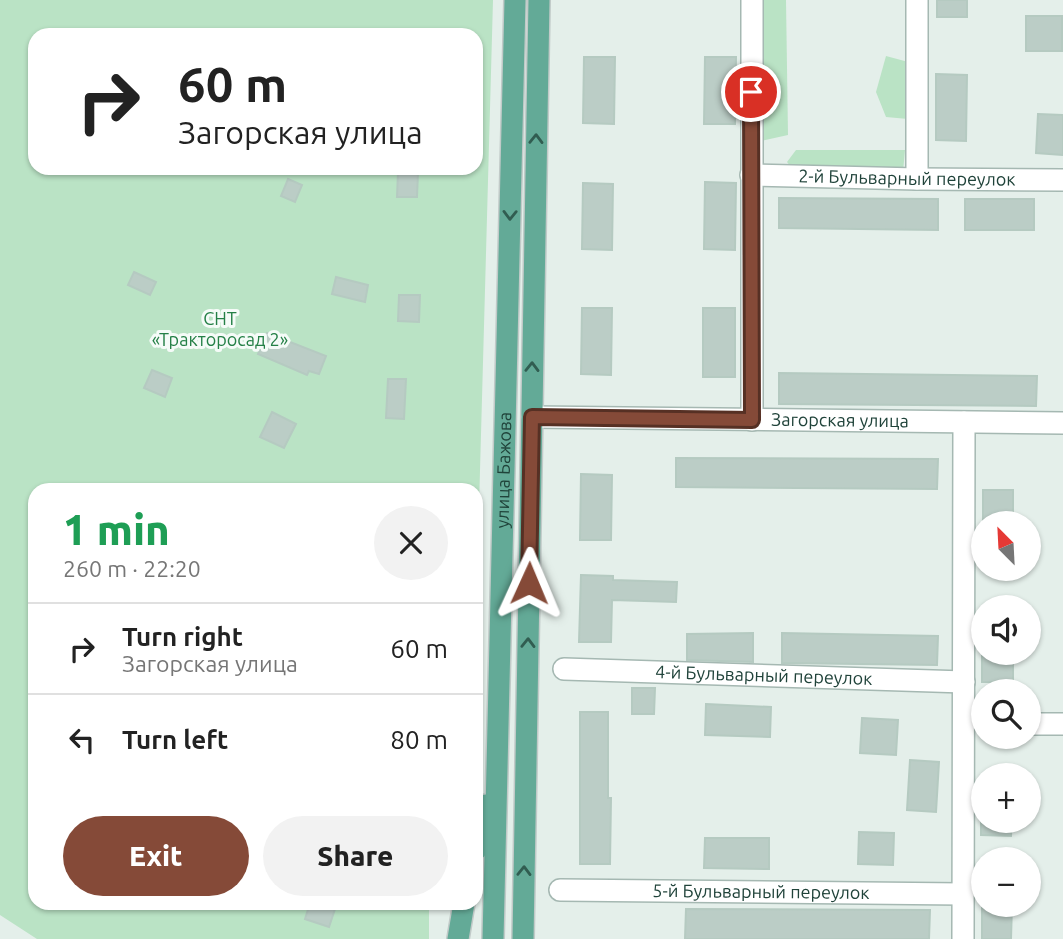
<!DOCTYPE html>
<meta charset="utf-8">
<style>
:root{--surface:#fff;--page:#f2f2f2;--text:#222;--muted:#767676;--line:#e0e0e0;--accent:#854a38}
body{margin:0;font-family:Ubuntu,sans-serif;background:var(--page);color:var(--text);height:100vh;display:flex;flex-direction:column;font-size:26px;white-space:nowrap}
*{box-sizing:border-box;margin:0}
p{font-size:23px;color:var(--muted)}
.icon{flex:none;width:38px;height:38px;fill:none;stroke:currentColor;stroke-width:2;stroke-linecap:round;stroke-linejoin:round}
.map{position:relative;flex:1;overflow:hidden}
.panel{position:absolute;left:28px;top:483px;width:455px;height:427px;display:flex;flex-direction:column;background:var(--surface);border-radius:21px;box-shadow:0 2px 5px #0004}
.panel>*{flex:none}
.top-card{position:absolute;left:28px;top:28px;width:455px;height:147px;border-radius:21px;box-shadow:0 2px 5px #0004;background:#fff;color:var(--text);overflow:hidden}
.needle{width:46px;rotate:336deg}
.buttons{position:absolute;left:971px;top:511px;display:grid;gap:14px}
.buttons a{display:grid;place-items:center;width:70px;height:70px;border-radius:50%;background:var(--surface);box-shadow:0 2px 5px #0004;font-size:35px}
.pin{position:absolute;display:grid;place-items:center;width:60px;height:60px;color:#fff;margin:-30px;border:4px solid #fff;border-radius:50%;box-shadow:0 2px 7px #0007}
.me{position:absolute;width:77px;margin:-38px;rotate:1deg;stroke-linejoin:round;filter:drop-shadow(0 0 5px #0008)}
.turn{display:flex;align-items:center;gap:24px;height:147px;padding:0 35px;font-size:32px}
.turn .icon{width:91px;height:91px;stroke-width:2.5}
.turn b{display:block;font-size:49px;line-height:60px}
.round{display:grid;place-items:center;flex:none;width:74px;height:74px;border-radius:37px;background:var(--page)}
.overview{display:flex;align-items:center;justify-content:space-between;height:119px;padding:0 35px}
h1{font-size:42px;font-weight:800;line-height:52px;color:#1e9e55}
.button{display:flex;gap:14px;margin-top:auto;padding:14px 35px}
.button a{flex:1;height:80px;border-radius:42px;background:var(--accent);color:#fff;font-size:28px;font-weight:800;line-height:80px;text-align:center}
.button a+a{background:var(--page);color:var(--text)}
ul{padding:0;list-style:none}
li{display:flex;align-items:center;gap:21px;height:91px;padding:0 35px;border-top:2px solid var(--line)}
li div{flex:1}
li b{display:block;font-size:26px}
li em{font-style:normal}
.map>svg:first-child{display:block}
.green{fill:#bae3c5;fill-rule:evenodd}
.building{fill:#bbcdc6;stroke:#b5cac1;stroke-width:2}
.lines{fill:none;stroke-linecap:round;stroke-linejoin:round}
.minor-casing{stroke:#a5b8b2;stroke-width:24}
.primary-casing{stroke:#c1cac8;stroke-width:24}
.minor{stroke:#fff;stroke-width:21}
.primary{stroke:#63aa97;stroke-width:21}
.oneway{stroke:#315d51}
.route-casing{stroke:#563024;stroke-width:18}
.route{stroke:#854a38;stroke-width:12}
.labels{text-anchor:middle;stroke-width:6;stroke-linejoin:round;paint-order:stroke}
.street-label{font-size:18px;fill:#20433a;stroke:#f5fbf8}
.park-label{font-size:18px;fill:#258047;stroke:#f5fbf8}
</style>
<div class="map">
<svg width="1063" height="939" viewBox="0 0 1063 939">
<rect width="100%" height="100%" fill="#e4efea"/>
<g class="green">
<path d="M0,0H493L476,616V490H35V903H429V939H37L0,915ZM35,35H476V168H35Z"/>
<path d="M759,0H786L788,135L761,141Z"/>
<path d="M886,56L912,63L908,119L886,117L876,92Z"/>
<path d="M796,150H905L903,172H795L787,162Z"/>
</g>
<g class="building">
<rect x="937" y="0" width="30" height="17"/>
<rect x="1026" y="16" width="36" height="35"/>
<path d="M584,57H615L614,124L583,123Z"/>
<path d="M705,57H736L735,124H704Z"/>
<path d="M936,74L967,75L966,141L936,140Z"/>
<path d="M1038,114L1063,115V155L1036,153Z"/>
<path d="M398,172H418L417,197H397Z"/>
<path d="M288,179L302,185L295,202L281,196Z"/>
<path d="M705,182L736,183L735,250L704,249Z"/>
<path d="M583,183L613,184L612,250L582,249Z"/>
<path d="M779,198L938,199V230L779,228Z"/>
<rect x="965" y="199" width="69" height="31"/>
<path d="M134,272L156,282L150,295L128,285Z"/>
<path d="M336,277L368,285L365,302L332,294Z"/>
<path d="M399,295H420L419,322L398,321Z"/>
<path d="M582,308H612L611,375L581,374Z"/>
<rect x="703" y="308" width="32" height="69"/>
<path d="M267,333L326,356L319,374L309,371L307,375L258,354Z"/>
<path d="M152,370L172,378L165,397L144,388Z"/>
<path d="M779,373L1037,376L1036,406L779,404Z"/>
<path d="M388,379H406L404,419L386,418Z"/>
<path d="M272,412L296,424L284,448L260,437Z"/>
<path d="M676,458L938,459L937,489L676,487Z"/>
<path d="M581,474L612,475L611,540H580Z"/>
<rect x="983" y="490" width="30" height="33"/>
<path d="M581,575L613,576V580L677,582L676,602L612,600L611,642H579Z"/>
<path d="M753,633V662L687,660V634Z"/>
<path d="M782,633L938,636L937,665L782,663Z"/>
<rect x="982" y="653" width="31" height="29"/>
<path d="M632,688H655L654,714H632Z"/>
<path d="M706,704L771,707L770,737L705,735Z"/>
<path d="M580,712H608V798H611L610,864H580Z"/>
<path d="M862,718L898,720L896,755L860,753Z"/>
<path d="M910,760L939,762L936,812L907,810Z"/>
<path d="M981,821H1012L1011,836L981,835Z"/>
<path d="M859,832L894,833L893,865L858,864Z"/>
<path d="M705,838H769V869L704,868Z"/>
<path d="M310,903H337L329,927L305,919Z"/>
<path d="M982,905H1012L1011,939H982Z"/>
<path d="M686,909L930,910L929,939H685Z"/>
</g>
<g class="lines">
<defs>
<g id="minor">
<path id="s1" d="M751,175L917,179L1063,180"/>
<path d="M917,179V0"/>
<path id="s2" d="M532,417L1063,423"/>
<path d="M752,420V0"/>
<path id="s3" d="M564,669L964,682"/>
<path d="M1029,724H1063"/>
<path id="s4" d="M560,890L963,894"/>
<path d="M963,939L964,422"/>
</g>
<g id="primary">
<path d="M476,850L486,805"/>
<path d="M458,939L464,903"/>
<path id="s5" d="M493,939L515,0"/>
<path d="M523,939L539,0"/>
</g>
</defs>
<use href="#minor" class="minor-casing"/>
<use href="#primary" class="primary-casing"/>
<use href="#minor" class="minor"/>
<use href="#primary" class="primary"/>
</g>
<defs><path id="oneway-chevron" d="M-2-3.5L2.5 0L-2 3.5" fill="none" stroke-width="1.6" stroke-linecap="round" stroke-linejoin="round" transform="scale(1.75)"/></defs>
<g class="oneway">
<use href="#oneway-chevron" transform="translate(536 139) rotate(-89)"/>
<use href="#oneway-chevron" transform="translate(510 215) rotate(91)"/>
<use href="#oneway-chevron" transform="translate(532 367) rotate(-89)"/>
<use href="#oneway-chevron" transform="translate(528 643) rotate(-89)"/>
<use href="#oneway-chevron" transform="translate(524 871) rotate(-89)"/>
</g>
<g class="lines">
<defs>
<path id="route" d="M529,583L532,417L752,420L751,92"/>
</defs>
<use href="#route" class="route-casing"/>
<use href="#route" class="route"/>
</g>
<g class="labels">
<g class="street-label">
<text dy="6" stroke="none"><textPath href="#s1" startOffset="156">2-й Бульварный переулок</textPath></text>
<text dy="6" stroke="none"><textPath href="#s2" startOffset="308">Загорская улица</textPath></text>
<text dy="6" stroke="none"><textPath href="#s5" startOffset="469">улица Бажова</textPath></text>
<text dy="6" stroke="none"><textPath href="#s3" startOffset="200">4-й Бульварный переулок</textPath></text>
<text dy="6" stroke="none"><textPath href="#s4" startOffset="201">5-й Бульварный переулок</textPath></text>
</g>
<g class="park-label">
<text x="220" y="325">СНТ<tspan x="220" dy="21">«Тракторосад 2»</tspan></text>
</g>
</g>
</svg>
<div class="buttons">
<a><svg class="needle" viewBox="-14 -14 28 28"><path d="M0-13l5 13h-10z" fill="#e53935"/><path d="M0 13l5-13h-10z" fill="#767676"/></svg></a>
<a><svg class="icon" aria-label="sound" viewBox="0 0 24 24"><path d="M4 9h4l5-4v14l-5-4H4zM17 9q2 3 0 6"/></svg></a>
<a><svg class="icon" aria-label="search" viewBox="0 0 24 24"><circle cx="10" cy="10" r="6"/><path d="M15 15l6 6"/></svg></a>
<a>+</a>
<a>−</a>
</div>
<div class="pin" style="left:751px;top:92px;background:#d93025"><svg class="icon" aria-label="arrive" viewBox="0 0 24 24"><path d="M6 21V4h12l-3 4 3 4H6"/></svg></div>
<svg class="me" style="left:529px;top:583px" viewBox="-20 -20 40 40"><path d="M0-17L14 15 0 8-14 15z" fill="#854a38" stroke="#fff" stroke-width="4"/></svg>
<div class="top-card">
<div class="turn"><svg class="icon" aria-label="right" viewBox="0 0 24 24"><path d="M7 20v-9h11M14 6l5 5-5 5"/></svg><div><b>60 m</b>Загорская улица</div></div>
</div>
<section class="panel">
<div class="overview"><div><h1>1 min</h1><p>260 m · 22:20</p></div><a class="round"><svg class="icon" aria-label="close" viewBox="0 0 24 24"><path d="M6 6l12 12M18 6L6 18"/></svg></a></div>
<ul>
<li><svg class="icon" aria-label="right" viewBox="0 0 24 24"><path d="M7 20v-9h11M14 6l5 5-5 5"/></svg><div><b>Turn right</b><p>Загорская улица</p></div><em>60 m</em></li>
<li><svg class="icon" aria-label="left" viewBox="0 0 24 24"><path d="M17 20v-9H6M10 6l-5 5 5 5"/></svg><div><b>Turn left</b></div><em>80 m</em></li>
</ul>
<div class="button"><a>Exit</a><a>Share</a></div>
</section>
</div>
